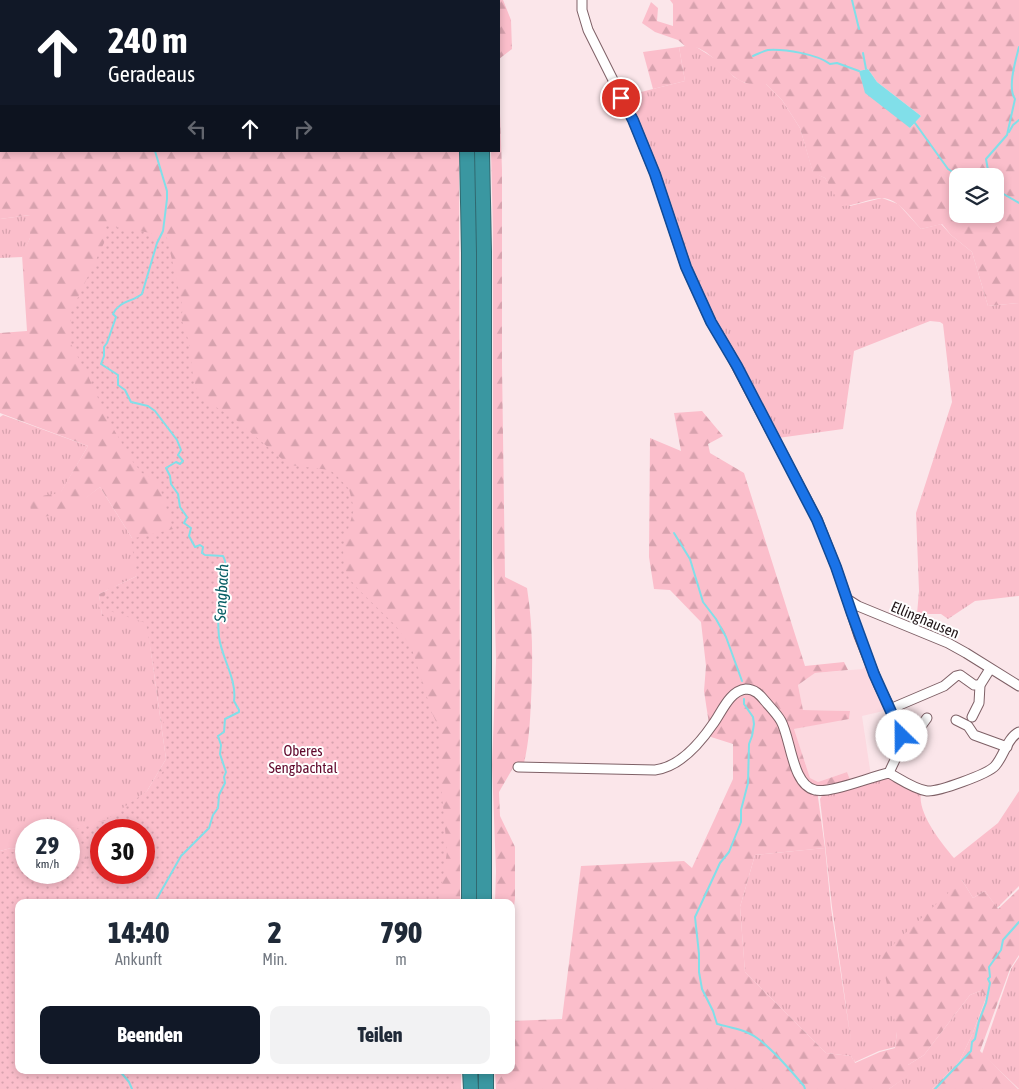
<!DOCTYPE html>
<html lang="de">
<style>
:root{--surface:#fff;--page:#f2f2f3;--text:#1f2937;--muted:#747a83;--accent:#111827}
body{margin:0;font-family:"Asap Condensed",sans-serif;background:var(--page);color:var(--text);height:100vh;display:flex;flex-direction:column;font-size:19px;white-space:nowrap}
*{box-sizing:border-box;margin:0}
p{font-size:16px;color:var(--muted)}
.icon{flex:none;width:28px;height:28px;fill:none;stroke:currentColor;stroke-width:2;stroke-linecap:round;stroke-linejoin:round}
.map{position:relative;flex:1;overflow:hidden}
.sheet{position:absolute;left:15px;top:899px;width:500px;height:175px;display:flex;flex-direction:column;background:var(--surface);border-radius:10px;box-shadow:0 2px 8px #0003}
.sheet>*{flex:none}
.top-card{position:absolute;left:0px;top:0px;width:500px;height:152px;box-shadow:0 2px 8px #0003;background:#111827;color:#fff;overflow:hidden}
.tools{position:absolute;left:949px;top:168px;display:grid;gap:10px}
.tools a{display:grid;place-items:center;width:55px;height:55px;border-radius:10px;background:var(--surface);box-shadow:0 2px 8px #0003;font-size:25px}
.speed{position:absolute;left:15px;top:819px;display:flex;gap:10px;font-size:25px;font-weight:700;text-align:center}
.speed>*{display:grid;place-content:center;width:65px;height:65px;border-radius:50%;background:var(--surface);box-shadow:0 2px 8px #0003;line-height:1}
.speed small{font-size:12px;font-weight:400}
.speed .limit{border:8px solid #d22;background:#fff;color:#111}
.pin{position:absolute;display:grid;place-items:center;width:42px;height:42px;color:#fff;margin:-21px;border:2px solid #fff;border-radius:50%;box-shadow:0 1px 5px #0007}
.me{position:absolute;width:55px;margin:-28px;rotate:337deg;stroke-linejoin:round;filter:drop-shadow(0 0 4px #0008)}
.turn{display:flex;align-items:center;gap:18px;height:105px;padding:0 25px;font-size:22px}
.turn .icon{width:65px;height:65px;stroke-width:2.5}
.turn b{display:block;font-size:35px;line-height:42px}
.lanes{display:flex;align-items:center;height:48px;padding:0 25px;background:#0003;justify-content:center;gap:25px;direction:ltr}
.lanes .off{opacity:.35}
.eta{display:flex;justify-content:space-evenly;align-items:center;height:85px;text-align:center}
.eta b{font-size:30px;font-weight:800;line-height:35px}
.cta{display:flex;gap:10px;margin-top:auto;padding:10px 25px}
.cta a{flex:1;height:58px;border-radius:10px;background:var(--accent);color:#fff;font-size:20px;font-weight:800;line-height:58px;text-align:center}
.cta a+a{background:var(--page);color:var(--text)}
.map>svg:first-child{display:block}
.built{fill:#fcd9e0}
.grass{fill:url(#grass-tufts)}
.forest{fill:url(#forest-firs);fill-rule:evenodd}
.park{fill:url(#park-dots);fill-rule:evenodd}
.water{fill:#81dfe9}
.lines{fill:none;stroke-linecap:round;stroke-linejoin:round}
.stream{stroke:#81dfe9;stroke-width:2}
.minor-casing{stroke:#7e6066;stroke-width:11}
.highway-casing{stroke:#316970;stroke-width:16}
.minor{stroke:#fff;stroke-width:9}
.highway{stroke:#3a97a1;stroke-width:14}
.route-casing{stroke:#114b97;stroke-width:12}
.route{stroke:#1a73e8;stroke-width:9}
.labels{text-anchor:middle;stroke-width:4;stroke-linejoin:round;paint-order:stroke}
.street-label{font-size:15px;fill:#1f1416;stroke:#fff}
.park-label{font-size:15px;fill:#60082c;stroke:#fff}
.water-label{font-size:16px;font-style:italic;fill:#055c63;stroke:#fff}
</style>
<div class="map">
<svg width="1019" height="1089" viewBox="0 0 1019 1089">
<defs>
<pattern id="grass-tufts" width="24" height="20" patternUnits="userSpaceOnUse" patternTransform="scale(1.25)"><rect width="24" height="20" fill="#fbbecb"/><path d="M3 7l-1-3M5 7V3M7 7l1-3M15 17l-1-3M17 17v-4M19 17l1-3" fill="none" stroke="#d7a2ae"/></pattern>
<pattern id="forest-firs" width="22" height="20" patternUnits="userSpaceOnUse" patternTransform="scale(1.25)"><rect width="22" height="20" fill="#fbbecb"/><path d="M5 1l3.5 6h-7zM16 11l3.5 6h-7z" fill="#d7a2ae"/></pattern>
<pattern id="park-dots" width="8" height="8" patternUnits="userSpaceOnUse" patternTransform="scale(1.25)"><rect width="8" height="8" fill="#fbbecb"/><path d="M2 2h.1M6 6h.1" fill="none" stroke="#d7a2ae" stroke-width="1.8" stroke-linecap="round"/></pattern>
</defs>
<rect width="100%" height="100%" fill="#fbe6ea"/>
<path class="built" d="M867,661L892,709L862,716L871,776L851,782L847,772L818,782L810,778L794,729L849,718L850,711L803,710L798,685L815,673L863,669Z"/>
<g class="grass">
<path d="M693,45L717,60L734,77L745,83L766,84L782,100L800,128L813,172L825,178L833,190L850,206L882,198L898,204L921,229L941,224L951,235L972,252L988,306L1019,303V596L975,601L948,619L941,614H917L919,591L916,513L952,402L943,324L940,322L930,321L854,351L843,429L778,438C763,408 748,378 732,349C721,329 708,310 701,287L699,286L687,257L662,178L625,96L685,81L679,47Z"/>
<path d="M30,215V238L22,257L0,258V219Z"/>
<path d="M3,415L88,446L61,492L65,513L100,487L132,538L137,576L99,594L102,615L146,616L166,759L147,791L107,821L53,830H26V850L11,848L0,851V417Z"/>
<path d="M886,775L921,792C917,813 941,842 954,858L998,823L1019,791V886L997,908L985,891L973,898L962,880L897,1032L895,1047L879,1051L855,1062L854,1059L855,1064L851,1056L826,1053L745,972L740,907L755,855L825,848L831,908L851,1041L832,907L820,799L824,792Z"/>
<path d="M1019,957V1089L982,1054L1011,969Z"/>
<path d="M980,991L987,995L972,1035L959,1062L932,1089H889L908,1075V1065L924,1055L970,995Z"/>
</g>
<g class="forest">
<path d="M95,0H443V1H94Z"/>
<path d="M477,0H503L511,20L512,49L499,59V1Z"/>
<path d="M670,0H1019V303L988,306L972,252L951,235L942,224L921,229C911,218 897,197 881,198C867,199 855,206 841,206L825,178L813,173L800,128L782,100L766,84C759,84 749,85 743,82C723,73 709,44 685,46L678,40L655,32L642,23L651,2L658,8L657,21L673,26V4ZM868,69L877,82L921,116L910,128L859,71ZM958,176H995V214H958Z"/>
<path d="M679,47L685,81L653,89L643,52Z"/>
<path d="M499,85L502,170V365L505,577L527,588C533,625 533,663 531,701C530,722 529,742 524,763L514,766L499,792L500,816L515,847V899L511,926V902H495L496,871L492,765L496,660L493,548V232L491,151H499Z"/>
<path d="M0,140L1,151H459L460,902H19V1070H461V1089H0V851L11,848L26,850V872H69V830H53L107,820L147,791L166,759L146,616H102L99,594L137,576L132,538L100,487L66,514L32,518L29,498L60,493L88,446L0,413V333L27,331L22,255L30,238V215L0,219ZM101,830H144V872H101Z"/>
<path d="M702,411L723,436L708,444L710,453L744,473L805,666L844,662L848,670L815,673L798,685L803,710L850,711L849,719L794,729L810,778L818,782L847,772L851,782L817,790L825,848L755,855L740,907L745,972L826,1053L851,1056L855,1063L880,1052L895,1048L897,1032L881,956L962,880L973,898L985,891L998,909L1019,889V955L1010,969L980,1051L1018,1089H932L959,1062L972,1035L987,996L980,991L970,995L924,1055L908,1065L909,1075L889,1089H496L495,1070H511V1021L562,1019L581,866L684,861L692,868L733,779V744L711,737L704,691L706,666L701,622L670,590L654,589L649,557L650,438L681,451L674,413Z"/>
</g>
<path class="park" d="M103,225L151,233L157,240L162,234L167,238L183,308L181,318L189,342L193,376L196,388L202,395L211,404L235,419L289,465L330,470L336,475L349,489L354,509L343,547L344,566L349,578L357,588L395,625L411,646L432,713L441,732L439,748L441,782L447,852L439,902H19V1070H454V1089H0V853L7,851L26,854V872H69V856L87,860L76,829L103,822L150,789L167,766L165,732L146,623L98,607L109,588L137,579L131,539L173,529L160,488L154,479L142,473L133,462L107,418L89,378L71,344V312L104,243L107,232ZM101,830H144V872H101Z"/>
<path class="water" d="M868,69L877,82L921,116L910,128L865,93L859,71Z"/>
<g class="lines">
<g class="stream">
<path d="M852,0L859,29"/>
<path d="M154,1V0"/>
<path d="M863,53L866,69"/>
<path d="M753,56C758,54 763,51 768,50C785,49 817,54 830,64L837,63L859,71"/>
<path d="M915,123L948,169L959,176"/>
<path d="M1009,132L1013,125L1019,120"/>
<path d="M155,151L167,191V199L163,231L157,243L142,294C132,302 119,301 113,314L116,317L107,343L104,347V356L101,364L118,375V385L125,390L131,402L148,406L155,411L177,440L181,450L178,455L183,461L180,464L176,462L166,468L170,476L171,484L178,494L180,507L187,517L184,523L191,528L189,536L195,547L200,545L203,547L202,553L205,555L223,556C231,570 220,591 219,606C218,616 218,627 219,637C222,659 237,679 234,701L239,710V712L225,719L224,732L218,736L221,745L220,754L226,772L224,777L225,783L219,795L218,808L213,815L209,828L181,856L155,902"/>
<path d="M989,176L986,159L1007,135L1015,99C1007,88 1016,59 1019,47"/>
<path d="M995,189L1019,203"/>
<path d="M674,533L690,559L703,602L716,619L726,637L742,681"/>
<path d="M744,699V704L753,717L754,724L752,736L749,744L748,783L741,810V822L729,852L720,863L695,917L699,954V972L702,989L713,1011L717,1024C730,1027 746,1030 757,1038C775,1051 790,1070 804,1086L805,1089"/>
<path d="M119,1070L129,1082L132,1089"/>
<path d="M935,1089L971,1051L972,1042L975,1039L979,1021L986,1003L990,983L988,979L990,977L989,967L1001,950L1003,940L1019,922"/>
</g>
<defs>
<g id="minor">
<path d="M582,0V10L588,30L633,120L655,174L686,267L711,322L729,352L817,519L836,567L847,599L858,606L948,643L966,653L1019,686"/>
<path d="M847,599L859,636L879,686L901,729C905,745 895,758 889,773"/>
<path d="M890,709L944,686L956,676L960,675L974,685H980"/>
<path d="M972,717L979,703L980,685L990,669"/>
<path d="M956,720L968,726L974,735L1007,747"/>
<path d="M902,736L916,733L927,718"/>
<path d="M518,767L655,770C679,767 700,743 713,724C722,712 729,691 746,689C755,689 760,695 765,701C770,707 777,714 781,721C791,739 792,785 815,790C830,794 872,776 889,773C900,779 914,789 927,791C938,792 988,774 995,766C1004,756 1007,738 1019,732"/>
</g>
<g id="highway">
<path d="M452,0V1"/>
<path d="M467,0V1"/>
<path d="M467,151L469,253V902"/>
<path d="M482,151L484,252V902"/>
<path d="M470,1070L471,1089"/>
<path d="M486,1070V1089"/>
</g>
</defs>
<use href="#minor" class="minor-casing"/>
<use href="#highway" class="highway-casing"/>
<use href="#minor" class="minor"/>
<use href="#highway" class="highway"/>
</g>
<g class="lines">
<defs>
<path id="route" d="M621,98L633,120L655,174L686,267L711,322L737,366L817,520L836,567L852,614L874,674L902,736"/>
</defs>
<use href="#route" class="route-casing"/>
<use href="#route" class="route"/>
</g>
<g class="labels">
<g class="street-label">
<text transform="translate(925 620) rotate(23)" y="5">Ellinghausen</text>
</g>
<g class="park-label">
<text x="303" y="756">Oberes<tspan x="303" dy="17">Sengbachtal</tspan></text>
</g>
<g class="water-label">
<text transform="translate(221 593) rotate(-87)" y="6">Sengbach</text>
</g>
</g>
</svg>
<div class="tools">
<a><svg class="icon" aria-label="layers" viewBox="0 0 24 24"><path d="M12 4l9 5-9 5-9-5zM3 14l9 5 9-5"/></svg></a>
</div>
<div class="speed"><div>29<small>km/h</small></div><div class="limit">30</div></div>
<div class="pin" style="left:621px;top:98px;background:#d93025"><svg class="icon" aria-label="arrive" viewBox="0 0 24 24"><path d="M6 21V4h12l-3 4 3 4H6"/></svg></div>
<svg class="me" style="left:902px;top:736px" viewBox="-20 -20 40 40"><circle r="19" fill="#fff"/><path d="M0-13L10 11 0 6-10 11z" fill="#1a73e8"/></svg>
<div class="top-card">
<div class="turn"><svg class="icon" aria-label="ahead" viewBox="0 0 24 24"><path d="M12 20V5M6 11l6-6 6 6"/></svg><div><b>240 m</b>Geradeaus</div></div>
<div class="lanes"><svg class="icon off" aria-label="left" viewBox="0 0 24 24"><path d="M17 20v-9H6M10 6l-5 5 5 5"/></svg><svg class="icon" aria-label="ahead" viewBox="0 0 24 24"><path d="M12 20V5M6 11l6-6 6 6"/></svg><svg class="icon off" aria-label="right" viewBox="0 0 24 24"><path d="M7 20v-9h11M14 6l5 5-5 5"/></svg></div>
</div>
<section class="sheet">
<div class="eta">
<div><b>14:40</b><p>Ankunft</p></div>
<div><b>2</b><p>Min.</p></div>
<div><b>790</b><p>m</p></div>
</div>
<div class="cta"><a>Beenden</a><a>Teilen</a></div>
</section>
</div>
